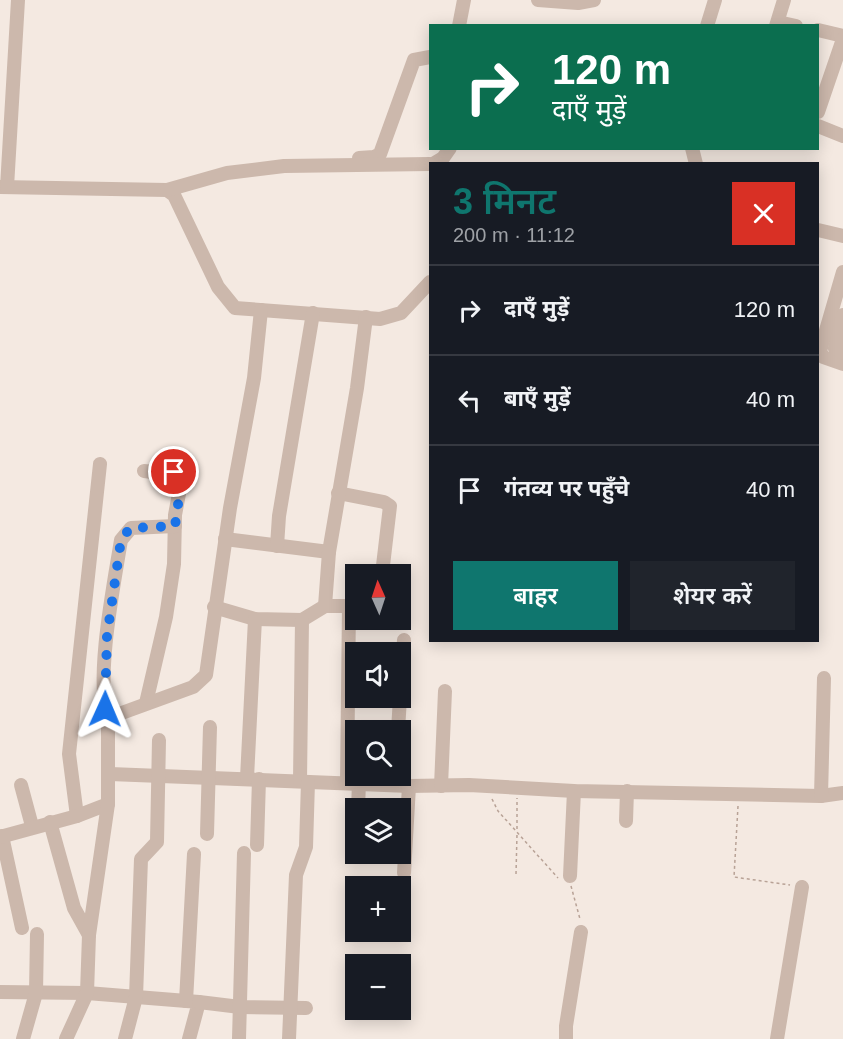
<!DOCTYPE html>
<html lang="hi">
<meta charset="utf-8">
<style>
:root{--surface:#171b24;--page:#20242c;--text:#f1f3f6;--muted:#9ea1a6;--line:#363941;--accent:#0f766e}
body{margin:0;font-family:Helvetica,"Noto Sans Devanagari",sans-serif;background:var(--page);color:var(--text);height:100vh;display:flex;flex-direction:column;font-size:22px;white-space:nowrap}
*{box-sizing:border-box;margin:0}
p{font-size:20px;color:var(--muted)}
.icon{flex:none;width:33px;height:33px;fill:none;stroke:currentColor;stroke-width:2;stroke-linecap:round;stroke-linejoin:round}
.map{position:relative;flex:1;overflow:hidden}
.details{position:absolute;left:429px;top:162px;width:390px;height:480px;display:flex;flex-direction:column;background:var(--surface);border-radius:0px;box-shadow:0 3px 15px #0003}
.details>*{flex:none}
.top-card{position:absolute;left:429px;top:24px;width:390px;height:126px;border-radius:0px;box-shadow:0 3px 15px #0003;background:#0b6e4f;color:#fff;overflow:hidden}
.needle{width:39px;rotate:357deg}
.controls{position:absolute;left:345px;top:564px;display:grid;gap:12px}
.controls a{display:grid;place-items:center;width:66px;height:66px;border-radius:0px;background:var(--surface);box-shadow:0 3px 15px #0003;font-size:30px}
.pin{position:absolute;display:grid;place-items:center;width:51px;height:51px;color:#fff;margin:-26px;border:3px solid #fff;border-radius:50%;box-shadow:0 2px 6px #0007}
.me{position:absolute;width:66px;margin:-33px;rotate:1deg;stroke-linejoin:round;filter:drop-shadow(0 0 4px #0008)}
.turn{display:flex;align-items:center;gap:21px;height:126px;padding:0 24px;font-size:27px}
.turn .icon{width:78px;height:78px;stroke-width:2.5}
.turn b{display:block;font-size:42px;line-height:51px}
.round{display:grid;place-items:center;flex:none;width:63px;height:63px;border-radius:0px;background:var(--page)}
.headline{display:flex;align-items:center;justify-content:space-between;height:102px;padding:0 24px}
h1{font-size:36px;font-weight:600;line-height:45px;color:var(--accent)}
.primary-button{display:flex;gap:12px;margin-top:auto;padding:12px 24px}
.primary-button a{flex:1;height:69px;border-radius:0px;background:var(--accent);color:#fff;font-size:24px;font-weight:600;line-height:69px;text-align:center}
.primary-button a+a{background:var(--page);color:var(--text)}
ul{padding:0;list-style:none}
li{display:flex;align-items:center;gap:18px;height:90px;padding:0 24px;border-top:2px solid var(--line)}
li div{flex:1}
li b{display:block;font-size:22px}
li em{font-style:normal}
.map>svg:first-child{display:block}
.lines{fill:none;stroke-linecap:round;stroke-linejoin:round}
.path{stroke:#b8a296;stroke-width:1.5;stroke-dasharray:3 3;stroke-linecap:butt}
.minor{stroke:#ccb8ac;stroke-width:14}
.route{stroke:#1a73e8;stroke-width:10;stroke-dasharray:0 18}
</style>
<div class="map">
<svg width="843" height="1039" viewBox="0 0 843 1039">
<rect width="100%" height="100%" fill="#f4e9e1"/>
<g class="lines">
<g class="path">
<path d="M492,799L498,811L558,878"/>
<path d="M738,806L734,877L790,885"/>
<path d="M517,829V798"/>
<path d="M516,874L517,834"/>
<path d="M571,886L580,919"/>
</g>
<g class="minor">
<path d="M538,0L578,3L594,0"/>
<path d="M778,22L796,26"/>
<path d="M459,26L464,0"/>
<path d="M707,26L715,0"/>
<path d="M776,26L784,0"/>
<path d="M818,30L843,36"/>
<path d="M818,112L843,39"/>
<path d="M818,126L843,136"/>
<path d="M692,148L696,164"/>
<path d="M359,158L374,157L380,154L414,60L430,57"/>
<path d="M433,164L443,158L450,148"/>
<path d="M0,187L167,190L174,195L218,287L235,308L380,319L401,313L430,282"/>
<path d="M7,187L18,0"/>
<path d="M167,190L227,173L284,166L430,164"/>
<path d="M818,230L843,236"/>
<path d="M843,272L820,351L823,357L843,364"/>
<path d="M843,315L835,348L843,353"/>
<path d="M144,471L178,475L181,483L175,515L174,564L166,617L146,703"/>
<path d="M338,493L384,502L390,506L382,574"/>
<path d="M225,539L329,552L357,388L366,317"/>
<path d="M277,546L279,516L313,313"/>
<path d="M325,606L329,552"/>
<path d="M214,607L255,619L302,620L325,606H356"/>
<path d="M400,690L404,640"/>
<path d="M108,718C95,678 114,584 121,540L131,528L175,526"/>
<path d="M398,730L400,698"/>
<path d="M110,774L409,786L469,785L574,791L821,796L843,793"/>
<path d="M247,778L255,619"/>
<path d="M300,781L302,620"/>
<path d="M347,783L349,606"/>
<path d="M21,785L32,826"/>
<path d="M441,786L445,691"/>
<path d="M821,796L824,678"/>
<path d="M358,808L359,783"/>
<path d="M77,816L69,754L100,464"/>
<path d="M626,821L627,791"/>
<path d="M50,822L74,908L89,935"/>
<path d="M207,834L210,727"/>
<path d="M2,836L22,928"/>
<path d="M0,837L77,816L108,804V718L193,687L206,675L230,508L254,378L261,310"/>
<path d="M257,845L259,779"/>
<path d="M355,856L356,849"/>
<path d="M404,873L409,786"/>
<path d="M570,876L574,791"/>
<path d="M0,992L87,993L199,1002L189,1039"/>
<path d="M186,1001L194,854"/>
<path d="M199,1002L240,1007L306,1008"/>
<path d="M23,1039L36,993L37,934"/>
<path d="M66,1039L87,993L89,935L108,804"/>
<path d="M125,1039L136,997L141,859L157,842L159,740"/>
<path d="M239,1039L244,853"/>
<path d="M289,1039L296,875L306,847L308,782"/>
<path d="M566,1039V1026L581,932"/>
<path d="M777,1039L802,887"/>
</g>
</g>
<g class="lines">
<path class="route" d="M105,709L107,636L121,540L130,528L175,526L181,483L178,475L174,472"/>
</g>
</svg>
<div class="controls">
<a><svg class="needle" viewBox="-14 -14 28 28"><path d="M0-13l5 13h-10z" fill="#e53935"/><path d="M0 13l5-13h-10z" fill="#9ea1a6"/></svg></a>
<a><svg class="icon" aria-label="sound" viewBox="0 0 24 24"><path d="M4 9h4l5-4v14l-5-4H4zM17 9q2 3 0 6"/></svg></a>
<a><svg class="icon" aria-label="search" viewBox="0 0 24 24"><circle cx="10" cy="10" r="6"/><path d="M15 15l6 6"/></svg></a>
<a><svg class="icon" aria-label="layers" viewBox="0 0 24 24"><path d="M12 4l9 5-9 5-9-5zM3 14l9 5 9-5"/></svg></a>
<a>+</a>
<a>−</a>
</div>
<div class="pin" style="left:174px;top:472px;background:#d93025"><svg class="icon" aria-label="arrive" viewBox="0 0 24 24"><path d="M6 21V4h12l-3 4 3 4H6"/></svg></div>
<svg class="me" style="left:105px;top:709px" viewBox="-20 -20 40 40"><path d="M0-17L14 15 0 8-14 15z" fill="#1a73e8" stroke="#fff" stroke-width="4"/></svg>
<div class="top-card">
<div class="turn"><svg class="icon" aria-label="right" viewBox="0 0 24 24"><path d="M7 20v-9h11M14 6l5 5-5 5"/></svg><div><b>120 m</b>दाएँ मुड़ें</div></div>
</div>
<section class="details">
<div class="headline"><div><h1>3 मिनट</h1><p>200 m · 11:12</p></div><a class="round" style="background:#d93025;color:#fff"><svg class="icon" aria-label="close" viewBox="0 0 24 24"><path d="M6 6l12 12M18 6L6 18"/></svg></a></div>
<ul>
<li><svg class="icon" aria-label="right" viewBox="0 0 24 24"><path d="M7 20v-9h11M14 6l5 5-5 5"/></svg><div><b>दाएँ मुड़ें</b></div><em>120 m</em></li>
<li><svg class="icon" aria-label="left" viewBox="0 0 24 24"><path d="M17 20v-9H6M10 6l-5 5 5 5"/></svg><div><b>बाएँ मुड़ें</b></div><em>40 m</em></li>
<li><svg class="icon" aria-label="arrive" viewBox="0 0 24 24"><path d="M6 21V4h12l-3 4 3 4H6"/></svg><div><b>गंतव्य पर पहुँचे</b></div><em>40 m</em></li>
</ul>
<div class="primary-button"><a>बाहर</a><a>शेयर करें</a></div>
</section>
</div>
